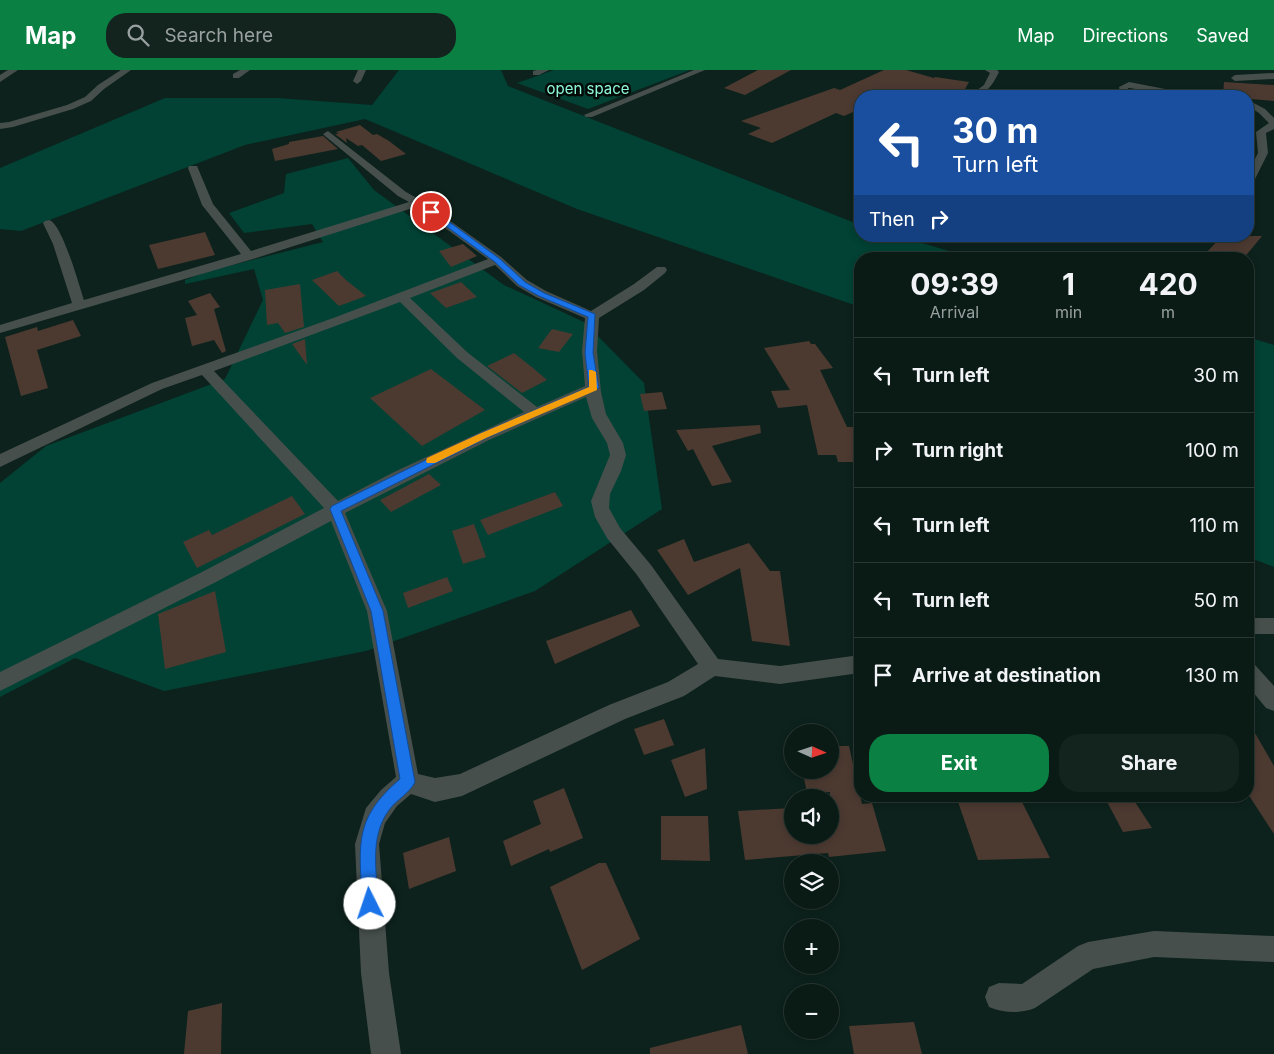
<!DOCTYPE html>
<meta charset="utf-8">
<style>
:root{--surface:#0a1a15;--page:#13231e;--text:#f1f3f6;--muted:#99a1a0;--line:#2a3834;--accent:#0b8043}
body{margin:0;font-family:Inter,sans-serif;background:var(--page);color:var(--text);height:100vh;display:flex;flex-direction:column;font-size:19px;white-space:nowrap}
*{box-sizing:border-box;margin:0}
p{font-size:16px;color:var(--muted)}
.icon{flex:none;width:28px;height:28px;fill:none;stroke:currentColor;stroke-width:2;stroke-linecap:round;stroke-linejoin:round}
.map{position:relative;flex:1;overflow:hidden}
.details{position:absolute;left:854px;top:182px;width:400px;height:550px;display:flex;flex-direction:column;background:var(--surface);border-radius:20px;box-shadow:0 2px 8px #0003,0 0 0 1px var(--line)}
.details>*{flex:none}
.banner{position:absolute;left:854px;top:20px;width:400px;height:152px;border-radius:20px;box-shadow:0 2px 8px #0003,0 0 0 1px var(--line);background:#1a4fa0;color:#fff;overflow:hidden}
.needle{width:32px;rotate:93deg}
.tools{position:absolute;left:784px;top:654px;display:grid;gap:10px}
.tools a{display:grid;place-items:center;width:55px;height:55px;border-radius:50%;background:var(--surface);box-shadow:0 2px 8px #0003,0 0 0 1px var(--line);font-size:25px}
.pin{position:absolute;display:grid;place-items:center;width:42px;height:42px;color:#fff;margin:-21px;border:2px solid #fff;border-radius:50%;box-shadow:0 1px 5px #0007}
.me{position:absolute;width:55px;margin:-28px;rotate:356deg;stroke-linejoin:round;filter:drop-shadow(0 0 4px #0008)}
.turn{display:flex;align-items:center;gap:18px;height:105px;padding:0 15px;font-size:22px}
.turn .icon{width:65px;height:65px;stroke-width:2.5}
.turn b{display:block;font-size:35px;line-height:42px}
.then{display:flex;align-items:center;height:48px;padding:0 15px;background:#0003;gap:10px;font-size:19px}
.eta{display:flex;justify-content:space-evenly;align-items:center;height:85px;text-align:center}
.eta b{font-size:30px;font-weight:700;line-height:35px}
.button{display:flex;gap:10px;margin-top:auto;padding:10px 15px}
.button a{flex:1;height:58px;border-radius:20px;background:var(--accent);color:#fff;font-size:20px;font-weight:700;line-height:58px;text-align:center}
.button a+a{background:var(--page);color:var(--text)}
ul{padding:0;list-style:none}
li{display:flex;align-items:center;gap:15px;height:75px;padding:0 15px;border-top:1px solid var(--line)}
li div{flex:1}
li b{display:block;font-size:19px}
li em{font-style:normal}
header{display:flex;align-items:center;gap:30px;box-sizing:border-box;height:70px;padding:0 25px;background:var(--accent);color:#fff}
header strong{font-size:24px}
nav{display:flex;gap:28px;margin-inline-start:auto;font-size:18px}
.search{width:350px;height:45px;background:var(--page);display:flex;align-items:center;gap:12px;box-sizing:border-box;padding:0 18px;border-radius:20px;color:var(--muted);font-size:19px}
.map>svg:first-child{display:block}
.green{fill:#014234}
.building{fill:#4c3a31}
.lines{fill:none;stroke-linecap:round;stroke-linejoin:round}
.street{fill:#464f4c;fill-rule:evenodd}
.route{fill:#1a73e8;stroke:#114b97}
.slow{fill:#f59e0b}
.labels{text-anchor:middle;stroke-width:5;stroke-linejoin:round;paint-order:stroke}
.far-park-label{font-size:15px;fill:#8cf8d9;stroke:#030907}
</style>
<header>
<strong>Map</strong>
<div class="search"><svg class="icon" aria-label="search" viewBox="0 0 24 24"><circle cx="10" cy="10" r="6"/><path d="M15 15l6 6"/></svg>Search here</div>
<nav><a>Map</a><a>Directions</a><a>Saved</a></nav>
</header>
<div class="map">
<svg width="1274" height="984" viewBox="0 0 1274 984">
<rect width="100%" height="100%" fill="#0d221c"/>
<g class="green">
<path d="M399,0H501L508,16L860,155V166H898L976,189H860V237L577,139L365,49L245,75L21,161L0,159V98L165,28H277L372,35Z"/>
<path d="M554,0H690L588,39L517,13Z"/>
<path d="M348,88L374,120L504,215L584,252L644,313L662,439L535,521L366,581L164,621L75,588L0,627V413L46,376L225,309L263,230L254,199L185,214V210L209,201L323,172L312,154L244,163L229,143L284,123L286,104Z"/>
<path d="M1248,267L1274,275V497L1248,487Z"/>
</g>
<g class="building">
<path d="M758,0H791L745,25L724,18Z"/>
<path d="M884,0H906L934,8L935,7L969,12L961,26L932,25L906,19L890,26H860V39L844,46L836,43L772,73L748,64L761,58L741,51L834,18L840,20Z"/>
<path d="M1224,12L1274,15V31L1250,29L1248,26H1223Z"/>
<path d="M360,55L373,65L377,64L389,71L406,84L381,91L362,75L358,76L346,68L347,73L335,64H339L336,62Z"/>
<path d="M323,66L338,79L275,91L272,79L289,74V72Z"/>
<path d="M205,162L215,185L158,199L149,175Z"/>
<path d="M1222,166H1262L1243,189H1229L1207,182Z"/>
<path d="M463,174L477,186L451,197L439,181Z"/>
<path d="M337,201L346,210L366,226L339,236L312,210Z"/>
<path d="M461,212L477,227L446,238L430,223Z"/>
<path d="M300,214L304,257L285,263L278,253L267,255L265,220Z"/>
<path d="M210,223L220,237L214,239L226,281L222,283L214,270L192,276L185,248L197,245L188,231Z"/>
<path d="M73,250L81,266L37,280L48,318L21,326L5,267L37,257L38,261Z"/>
<path d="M552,259L573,264L559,282L538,278Z"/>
<path d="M305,269L307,295L292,274Z"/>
<path d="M809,271L811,274H815L833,298L820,300L847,357H860V392H838L836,385H818L807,335L778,338L771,321L790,320L764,278Z"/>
<path d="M514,283L533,298L547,310L522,323L487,296Z"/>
<path d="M431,299L485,340L422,376L370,328Z"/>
<path d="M662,322L667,339L644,341L640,324Z"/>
<path d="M760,355L761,363L712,376L732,412L712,416L693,379L688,381L676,360Z"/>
<path d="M429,404L441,415L391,442L380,430Z"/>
<path d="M555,422L563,436L488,465L480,450Z"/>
<path d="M292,426L305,444L197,498L183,472L209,460L212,465Z"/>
<path d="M474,454L486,487L463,494L452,461Z"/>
<path d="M684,469L694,492L749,473L770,501H780L790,576L752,571L740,498L688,525L657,480Z"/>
<path d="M447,507L453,521L408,538L403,523Z"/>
<path d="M215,521L226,582L165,599L158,544Z"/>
<path d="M631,540L640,556L555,594L546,571Z"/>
<path d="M664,649L674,675L644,685L634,659Z"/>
<path d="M1248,651L1274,696V764L1248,724Z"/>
<path d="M830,676H849L862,734L872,733L886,781L829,787L828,783L745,790L738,741L792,738V765H830V722H807L802,700H830Z"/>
<path d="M705,678L707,719L685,727L671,690Z"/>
<path d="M564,718L583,768L550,782L549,779L511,796L503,771L541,754L533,731Z"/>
<path d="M956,726H1019L1050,788L978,790Z"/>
<path d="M1104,726H1131L1152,758L1123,762Z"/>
<path d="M661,746H708L710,791L661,790Z"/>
<path d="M449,767L456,801L409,819L403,783Z"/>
<path d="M599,793H606L640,869L582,900L550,817Z"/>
<path d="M222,933L221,984H184L188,941Z"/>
<path d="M914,952L922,984H854L849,956Z"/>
<path d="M741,955L748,984H650V978Z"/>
</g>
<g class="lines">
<g class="street">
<path d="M8,0H18L0,12V5Z"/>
<path d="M121,0H131L104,19L91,31L73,39L13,57L0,59V53L9,52L67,35L85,27L98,15Z"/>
<path d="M240,0H250L239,8H233V4Z"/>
<path d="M358,0H366L361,11L357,14L353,11Z"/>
<path d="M537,0H549L539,5H533V1Z"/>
<path d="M694,0H705L592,47H586L584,45Z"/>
<path d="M985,0H997L999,2C992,16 986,26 969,26L984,15L990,3Z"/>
<path d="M1274,3V9L1235,11L1231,8L1235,5Z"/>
<path d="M1129,12L1186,23L1190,26H1174L1130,18H1128L1129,26H1121L1119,17Z"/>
<path d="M1248,30L1265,39L1274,48V59L1266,63L1268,83L1253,113L1248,116V103L1258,83L1256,62L1269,53L1259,43L1248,36Z"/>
<path d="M328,61L406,122L422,131L501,187L527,210L546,221L591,241L634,214L657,197H665L667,200L665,203L644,220L599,248L597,281L601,322L606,344L623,373L626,385L621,401L610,424L609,438L620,458L651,495L718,589L780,596L860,585V603L780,614L715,606L684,626L625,649L462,726L435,732L411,724L397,736L385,753L379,774L389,903L401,984H371L361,903L355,774L366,738L381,720L396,707L367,541L331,451L214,513L0,621V602L200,503L324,438L202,305L162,319L0,397V384L152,313L336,247L488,189L416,137L253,189L0,263V255L72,233L53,174L43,153L45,151L49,150C62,153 79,215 84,230L241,184L202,135L188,98L189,96H197L213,134L251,181L409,132L398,126L325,66L323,64ZM495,195L517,216L536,227L585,248L582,281L585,316L537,337L467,282L410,228ZM400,232L457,288L524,342L394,402L338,431L214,301ZM586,327L592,348L607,373L610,385L591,431L595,447L607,468L637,505L698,594L668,612L609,635L460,704L435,708L418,704L387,541L345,443L489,370Z"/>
<rect x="1248" y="548" width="26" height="16"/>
<path d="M1248,593L1255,595L1274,616V641L1266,638L1248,616Z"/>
<path d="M1154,861L1274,866V892L1154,887L1093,899L1035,938C1020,944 1004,943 989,937L985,927L989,917L999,913L1022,914L1078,876L1088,872Z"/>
</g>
</g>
<path class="route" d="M428,140H433L500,189L525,212L544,223L595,244L593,283L599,318L486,368L341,441L383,541L415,712C410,723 396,730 389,740C369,767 377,802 378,834L376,839L370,842L365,839L362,834C360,776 352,750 400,709L371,541L330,439L332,436L479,364L589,317L585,283L588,247L539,226L519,215L495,192L428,143Z"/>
<path class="slow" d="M589,300H592L596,302L597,320L486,368L435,393H427L426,391L427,388L479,364L589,317Z"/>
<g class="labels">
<g class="far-park-label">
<text x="588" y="24">open space</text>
</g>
</g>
</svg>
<div class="tools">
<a><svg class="needle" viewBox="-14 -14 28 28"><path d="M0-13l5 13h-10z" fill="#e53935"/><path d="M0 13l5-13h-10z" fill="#99a1a0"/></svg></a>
<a><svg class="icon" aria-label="sound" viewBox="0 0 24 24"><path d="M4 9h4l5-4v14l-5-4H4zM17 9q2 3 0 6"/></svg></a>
<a><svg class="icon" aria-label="layers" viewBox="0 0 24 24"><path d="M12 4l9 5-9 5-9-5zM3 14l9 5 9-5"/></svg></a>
<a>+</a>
<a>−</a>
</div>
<div class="pin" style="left:431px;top:142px;background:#d93025"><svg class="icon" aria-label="arrive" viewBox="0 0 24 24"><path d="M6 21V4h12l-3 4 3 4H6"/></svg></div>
<svg class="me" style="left:370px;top:834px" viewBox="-20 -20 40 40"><circle r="19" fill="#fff"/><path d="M0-13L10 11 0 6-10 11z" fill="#1a73e8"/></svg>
<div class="banner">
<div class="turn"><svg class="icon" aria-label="left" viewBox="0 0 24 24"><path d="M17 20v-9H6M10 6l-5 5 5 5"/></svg><div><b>30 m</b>Turn left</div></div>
<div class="then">Then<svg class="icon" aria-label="right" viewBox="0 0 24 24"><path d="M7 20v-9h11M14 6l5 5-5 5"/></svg></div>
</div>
<section class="details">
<div class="eta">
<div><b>09:39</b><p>Arrival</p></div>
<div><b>1</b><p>min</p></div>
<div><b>420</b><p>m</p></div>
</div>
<ul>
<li><svg class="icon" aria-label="left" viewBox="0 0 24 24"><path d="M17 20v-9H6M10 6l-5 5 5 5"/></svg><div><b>Turn left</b></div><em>30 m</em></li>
<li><svg class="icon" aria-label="right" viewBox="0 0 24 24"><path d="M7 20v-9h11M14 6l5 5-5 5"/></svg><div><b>Turn right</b></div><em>100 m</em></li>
<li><svg class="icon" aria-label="left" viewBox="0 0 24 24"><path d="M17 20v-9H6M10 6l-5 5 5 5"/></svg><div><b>Turn left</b></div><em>110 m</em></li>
<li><svg class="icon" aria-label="left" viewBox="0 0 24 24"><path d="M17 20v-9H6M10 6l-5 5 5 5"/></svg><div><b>Turn left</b></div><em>50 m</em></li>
<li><svg class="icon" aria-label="arrive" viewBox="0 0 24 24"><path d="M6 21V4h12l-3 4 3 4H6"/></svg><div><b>Arrive at destination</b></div><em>130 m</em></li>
</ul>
<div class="button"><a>Exit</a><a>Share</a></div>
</section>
</div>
